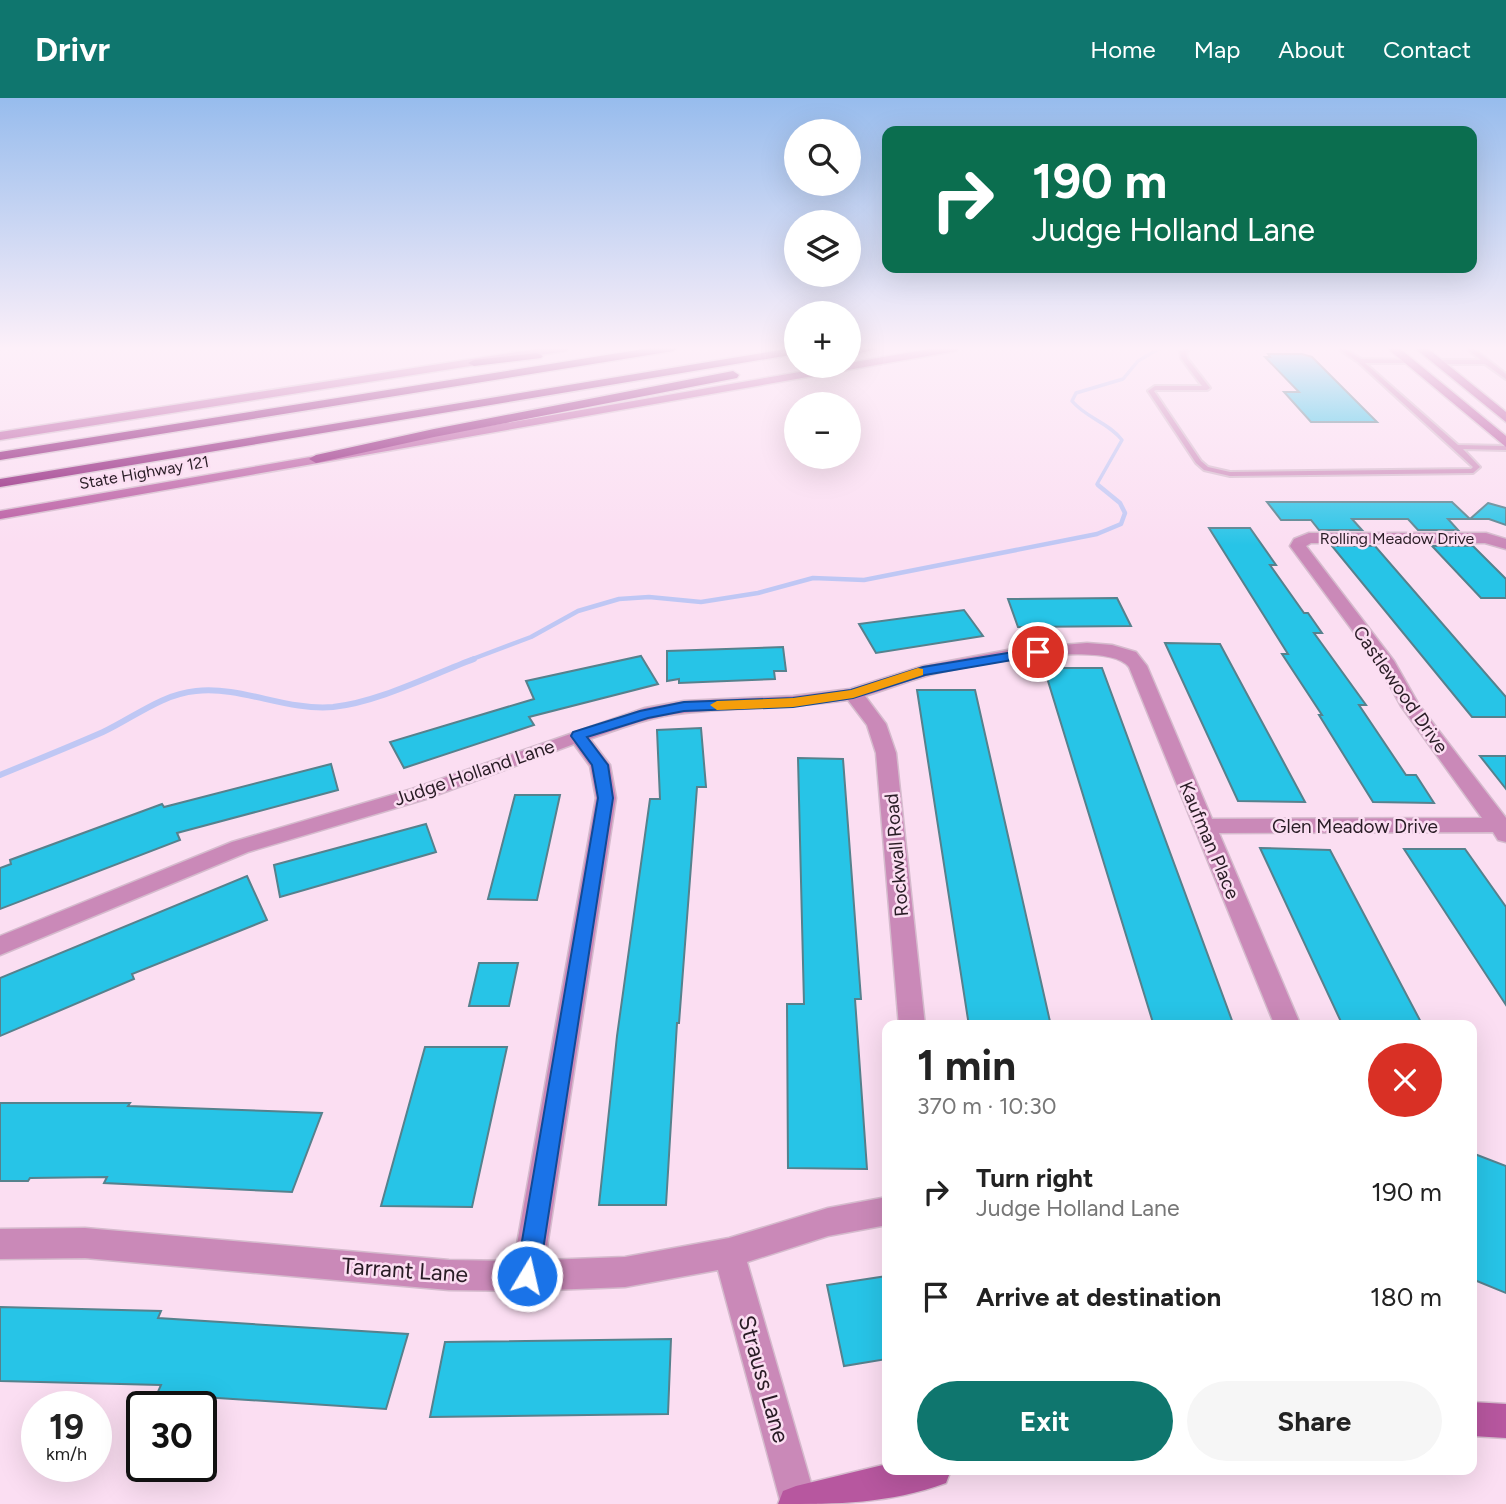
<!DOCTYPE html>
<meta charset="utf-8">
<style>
:root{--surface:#fff;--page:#f6f6f6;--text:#222;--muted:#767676;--accent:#0f766e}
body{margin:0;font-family:Figtree,sans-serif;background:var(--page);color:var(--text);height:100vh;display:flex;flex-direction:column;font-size:26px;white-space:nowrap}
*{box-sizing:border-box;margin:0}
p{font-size:23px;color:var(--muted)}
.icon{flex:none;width:38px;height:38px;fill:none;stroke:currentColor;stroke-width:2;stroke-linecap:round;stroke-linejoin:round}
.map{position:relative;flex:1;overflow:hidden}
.drawer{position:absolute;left:882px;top:922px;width:595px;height:455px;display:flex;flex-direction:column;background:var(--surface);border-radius:14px;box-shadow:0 7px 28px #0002}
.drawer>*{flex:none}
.banner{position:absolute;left:882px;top:28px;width:595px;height:147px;border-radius:14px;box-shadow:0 7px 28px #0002;background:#0b6e4f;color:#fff;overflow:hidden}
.controls{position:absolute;left:784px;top:21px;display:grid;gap:14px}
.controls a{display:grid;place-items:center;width:77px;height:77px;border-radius:50%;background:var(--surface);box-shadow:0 7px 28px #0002;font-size:35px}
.speed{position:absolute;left:21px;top:1293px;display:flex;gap:14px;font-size:35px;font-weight:700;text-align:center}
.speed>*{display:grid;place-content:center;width:91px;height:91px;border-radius:50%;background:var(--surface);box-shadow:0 7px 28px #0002;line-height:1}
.speed small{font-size:18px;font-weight:400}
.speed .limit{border:4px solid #111;border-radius:10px;background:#fff;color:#111}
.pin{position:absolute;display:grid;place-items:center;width:60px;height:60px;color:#fff;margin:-30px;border:4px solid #fff;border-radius:50%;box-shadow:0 2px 7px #0007}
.me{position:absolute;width:77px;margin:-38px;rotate:9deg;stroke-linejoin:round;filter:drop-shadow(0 0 5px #0008)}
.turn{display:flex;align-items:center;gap:24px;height:147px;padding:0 35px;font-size:32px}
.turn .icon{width:91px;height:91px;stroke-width:2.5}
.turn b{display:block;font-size:49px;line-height:60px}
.round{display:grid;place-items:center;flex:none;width:74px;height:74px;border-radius:37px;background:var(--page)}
.headline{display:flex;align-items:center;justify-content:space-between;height:119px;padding:0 35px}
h1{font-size:42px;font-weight:700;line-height:52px}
.cta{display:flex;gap:14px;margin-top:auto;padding:14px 35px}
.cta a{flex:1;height:80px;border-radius:42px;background:var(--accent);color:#fff;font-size:28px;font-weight:700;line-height:80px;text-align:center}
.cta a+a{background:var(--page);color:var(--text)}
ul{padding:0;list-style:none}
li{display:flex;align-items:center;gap:21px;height:105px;padding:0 35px}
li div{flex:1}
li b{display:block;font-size:26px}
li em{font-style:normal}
header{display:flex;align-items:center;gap:42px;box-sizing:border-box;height:98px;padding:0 35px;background:var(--accent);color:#fff}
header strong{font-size:33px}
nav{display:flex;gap:38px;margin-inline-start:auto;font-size:24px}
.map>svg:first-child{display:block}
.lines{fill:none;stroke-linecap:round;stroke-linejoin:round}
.stream-far2{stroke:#bfc7f4;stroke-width:3.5}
.stream-far1{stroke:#bfc7f4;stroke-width:4.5}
.stream{stroke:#bfc7f4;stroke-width:6}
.building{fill:#27c4e7;stroke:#56818d;stroke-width:2}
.lane-casing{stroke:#d5bbcd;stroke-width:4}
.street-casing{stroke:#d5bbcd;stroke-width:3}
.secondary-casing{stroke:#d5bbcd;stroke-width:3}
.highway-casing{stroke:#d5bbcd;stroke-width:3}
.lane{fill:#ca89b8;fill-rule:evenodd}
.street{fill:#ca89b8;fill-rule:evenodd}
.secondary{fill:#b7579f;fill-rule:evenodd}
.highway{fill:#8b1675;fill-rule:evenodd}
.route{fill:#1a73e8;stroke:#114b97;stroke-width:2}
.slow{fill:#f59e0b}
.labels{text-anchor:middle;stroke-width:5;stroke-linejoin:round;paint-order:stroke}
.far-street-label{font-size:16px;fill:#291c25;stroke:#fbdef2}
.street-label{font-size:19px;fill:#291c25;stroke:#fbdef2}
.near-street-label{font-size:23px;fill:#291c25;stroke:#fbdef2}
</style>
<header>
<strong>Drivr</strong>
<nav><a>Home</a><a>Map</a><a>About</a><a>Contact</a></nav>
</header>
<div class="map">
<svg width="1506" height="1406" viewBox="0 0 1506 1406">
<rect width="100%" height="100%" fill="#fbdef2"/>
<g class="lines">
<path class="stream-far2" d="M1100,389L1097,386L1122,342C1108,324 1086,320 1072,303L1076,295L1123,281L1138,263L1160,250"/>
<path class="stream-far1" d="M470,562L531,539L578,513L619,501L649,499L701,504L758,495L813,480L864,482L1097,436L1121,426L1125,415L1120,405L1098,387"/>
<path class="stream" d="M0,677C34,663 69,649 103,634C133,620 162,596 196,593C242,588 286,613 333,609C379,604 431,577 474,561"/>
</g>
<g class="building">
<path d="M1268,256H1302L1312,259L1377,324H1311L1284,294H1299L1265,259H1270Z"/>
<path d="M1267,404H1452L1470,421H1448L1458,432H1418L1408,421H1352L1362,432H1319L1311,422H1281Z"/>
<path d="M1488,405L1506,410V427L1489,421H1470Z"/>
<path d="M1209,430H1250L1276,467H1270L1304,515H1308L1322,535H1314L1366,607H1359L1406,677H1416L1434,705L1373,704L1319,617H1322L1282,556H1288Z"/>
<path d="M1332,448H1375L1506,599V619H1472Z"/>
<path d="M1432,448H1473L1506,481V500H1481Z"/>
<path d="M1117,500L1131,528L1018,529L1008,501Z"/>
<path d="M964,512L983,538L876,555L859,526Z"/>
<path d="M1165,545L1220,546L1305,704L1238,703Z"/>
<path d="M783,549L786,573H774L775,581L679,585V581L667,583V553Z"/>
<path d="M641,558L658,586L529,619L534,627L404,670L390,644L534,601L526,583Z"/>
<path d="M1044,570H1102L1234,928H1154Z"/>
<path d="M917,592H975L1051,928H969Z"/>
<path d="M701,630L706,689H697L679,925H677L666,1107H599L617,938L650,701H660L657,632Z"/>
<path d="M1480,658H1506V691Z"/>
<path d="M798,660L843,661L861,901H855L867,1071L788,1070L787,906H804Z"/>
<path d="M331,666L338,692L177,735L180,742L0,811V770L11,766L10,762L162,706L164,709Z"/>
<path d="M515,697H560L537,802L488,801Z"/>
<path d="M426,726L436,754L280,799L274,767Z"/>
<path d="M1260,750L1330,752L1423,928H1343Z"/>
<path d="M1404,751H1465L1506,809V907Z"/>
<path d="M247,778L267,822L132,876L134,881L0,938V880Z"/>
<path d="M479,865H518L509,908H469Z"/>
<path d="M425,949H507L472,1109L381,1108Z"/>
<path d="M0,1005H130L128,1008L322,1015L292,1094L104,1085L107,1079L30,1080L28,1083H0Z"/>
<path d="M1472,1055L1506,1068V1195L1472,1181Z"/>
<path d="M887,1178V1261L844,1268L827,1187Z"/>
<path d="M0,1209L161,1213L158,1220L408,1236L386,1311L157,1296L161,1287L0,1283Z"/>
<path d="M671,1241L668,1316L430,1319L445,1244Z"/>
</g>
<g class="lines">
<defs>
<g id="lane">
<path d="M1184,250H1191L1186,254L1187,260L1210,290L1207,292H1156L1154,293L1201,363L1208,369L1230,374L1471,371L1473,369L1358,264L1337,250H1344L1361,261L1410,262V264L1408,265H1365L1458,347L1506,348V352L1463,351L1480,369L1473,375L1230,378L1204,372L1196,365L1148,293L1155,288H1202L1181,260L1180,253Z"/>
<path d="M1466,250H1473L1506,276V281L1485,266H1436L1433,264L1436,262H1481Z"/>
</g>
<path id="street" d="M1309,435H1486L1506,441V451L1485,445H1311L1306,448L1394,563L1419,607L1506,720V744L1498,742L1493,734L1219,735L1301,928H1275L1129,569C1107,540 961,568 926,578C905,584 885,592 865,598L886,626L896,655L925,928H899L876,655L867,627L848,602C794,610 739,609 685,615C652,618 621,630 590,641L610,667L616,700L545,1162L625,1159L729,1140L828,1110L887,1099V1127L828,1138L747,1164L817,1406H781L718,1172L625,1189L527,1193L449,1192L85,1160L0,1161V1131L85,1130L449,1162L514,1163L596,700L590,668L574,646L426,701L248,754L0,857V838L232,744L412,691L645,610L684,603L793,598L850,591L923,568L1013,551L1087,545L1112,547L1136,554L1147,568L1212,721L1482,720L1401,608L1379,568L1290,448L1294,441Z"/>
<g id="secondary">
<path d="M542,250H571L566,253L0,342V334Z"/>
<path d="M935,250H961L956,253L0,421V413L834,268H849V265Z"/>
<path d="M1387,250H1399L1506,338V349Z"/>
<path d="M1415,250H1427L1506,314V324Z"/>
<path d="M1472,1304L1506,1306V1340L1472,1338Z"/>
<path d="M887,1366V1372H951L946,1385C888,1406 838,1406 778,1406L783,1393L796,1388Z"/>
</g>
<g id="highway">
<path d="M650,250H678L673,253L0,362V354Z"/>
<path d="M792,250H796V256L0,389V381Z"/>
<path d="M856,250H880L849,258V252Z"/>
<path d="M537,255L543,258L541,260L474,268L468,265L474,262Z"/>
<path d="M733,273L739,277L737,280L434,339L316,365L309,361L316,357L434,331Z"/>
</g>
</defs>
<use href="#lane" class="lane-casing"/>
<use href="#street" class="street-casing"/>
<use href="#secondary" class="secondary-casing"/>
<use href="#highway" class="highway-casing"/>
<use href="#lane" class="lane"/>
<use href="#street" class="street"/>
<use href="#secondary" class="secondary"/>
<use href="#highway" class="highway"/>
</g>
<linearGradient id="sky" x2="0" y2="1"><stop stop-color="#97bced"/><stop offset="0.56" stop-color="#fdf0f9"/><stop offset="1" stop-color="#fdf0f9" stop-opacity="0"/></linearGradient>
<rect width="1506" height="447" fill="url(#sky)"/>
<path class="route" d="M1038,550L1044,554L1042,557L925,577L853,600L793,609L684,613L648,620L587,639L608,667L613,700L539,1178L536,1187L527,1190L519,1187L516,1178L598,700L592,667L571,638L573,634L640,613L684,604L793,600L851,592L923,569Z"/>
<path class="slow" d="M918,570L923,571V577L853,600L793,609L717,612L710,607L717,603L793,600L851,592Z"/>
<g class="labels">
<g class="far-street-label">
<text transform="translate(144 374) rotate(-10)" y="6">State Highway 121</text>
<text x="1397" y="446">Rolling Meadow Drive</text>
</g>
<g class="street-label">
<text transform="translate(1401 591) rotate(55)" y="7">Castlewood Drive</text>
<text transform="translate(474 674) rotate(-19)" y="7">Judge Holland Lane</text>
<text x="1355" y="735">Glen Meadow Drive</text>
<text transform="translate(1210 742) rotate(67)" y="7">Kaufman Place</text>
<text transform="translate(896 757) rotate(-95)" y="7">Rockwall Road</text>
</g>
<g class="near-street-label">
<text transform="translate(405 1172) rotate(4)" y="8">Tarrant Lane</text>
<text transform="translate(764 1281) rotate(74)" y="8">Strauss Lane</text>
</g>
</g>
</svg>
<div class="controls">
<a><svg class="icon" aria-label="search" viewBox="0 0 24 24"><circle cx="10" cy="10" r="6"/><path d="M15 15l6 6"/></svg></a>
<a><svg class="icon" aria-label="layers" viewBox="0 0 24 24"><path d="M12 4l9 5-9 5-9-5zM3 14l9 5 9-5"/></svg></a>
<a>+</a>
<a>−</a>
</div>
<div class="speed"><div>19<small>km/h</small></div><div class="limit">30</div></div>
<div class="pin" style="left:1038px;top:554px;background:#d93025"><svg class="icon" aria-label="arrive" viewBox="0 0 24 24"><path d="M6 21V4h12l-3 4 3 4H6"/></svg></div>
<svg class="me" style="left:527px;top:1178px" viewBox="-20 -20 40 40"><circle r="17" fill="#1a73e8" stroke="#fff" stroke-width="3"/><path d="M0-11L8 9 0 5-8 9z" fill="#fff"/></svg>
<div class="banner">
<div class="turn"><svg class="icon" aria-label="right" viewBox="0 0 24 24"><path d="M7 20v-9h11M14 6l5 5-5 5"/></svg><div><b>190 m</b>Judge Holland Lane</div></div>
</div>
<section class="drawer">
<div class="headline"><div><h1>1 min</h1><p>370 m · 10:30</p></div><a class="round" style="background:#d93025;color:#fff"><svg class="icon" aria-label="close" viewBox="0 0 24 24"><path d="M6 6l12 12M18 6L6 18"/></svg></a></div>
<ul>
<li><svg class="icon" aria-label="right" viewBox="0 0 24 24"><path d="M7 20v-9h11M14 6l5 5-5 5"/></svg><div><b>Turn right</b><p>Judge Holland Lane</p></div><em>190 m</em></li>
<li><svg class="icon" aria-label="arrive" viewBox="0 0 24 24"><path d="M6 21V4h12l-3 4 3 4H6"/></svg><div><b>Arrive at destination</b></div><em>180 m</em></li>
</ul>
<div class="cta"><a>Exit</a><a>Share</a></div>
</section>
</div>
